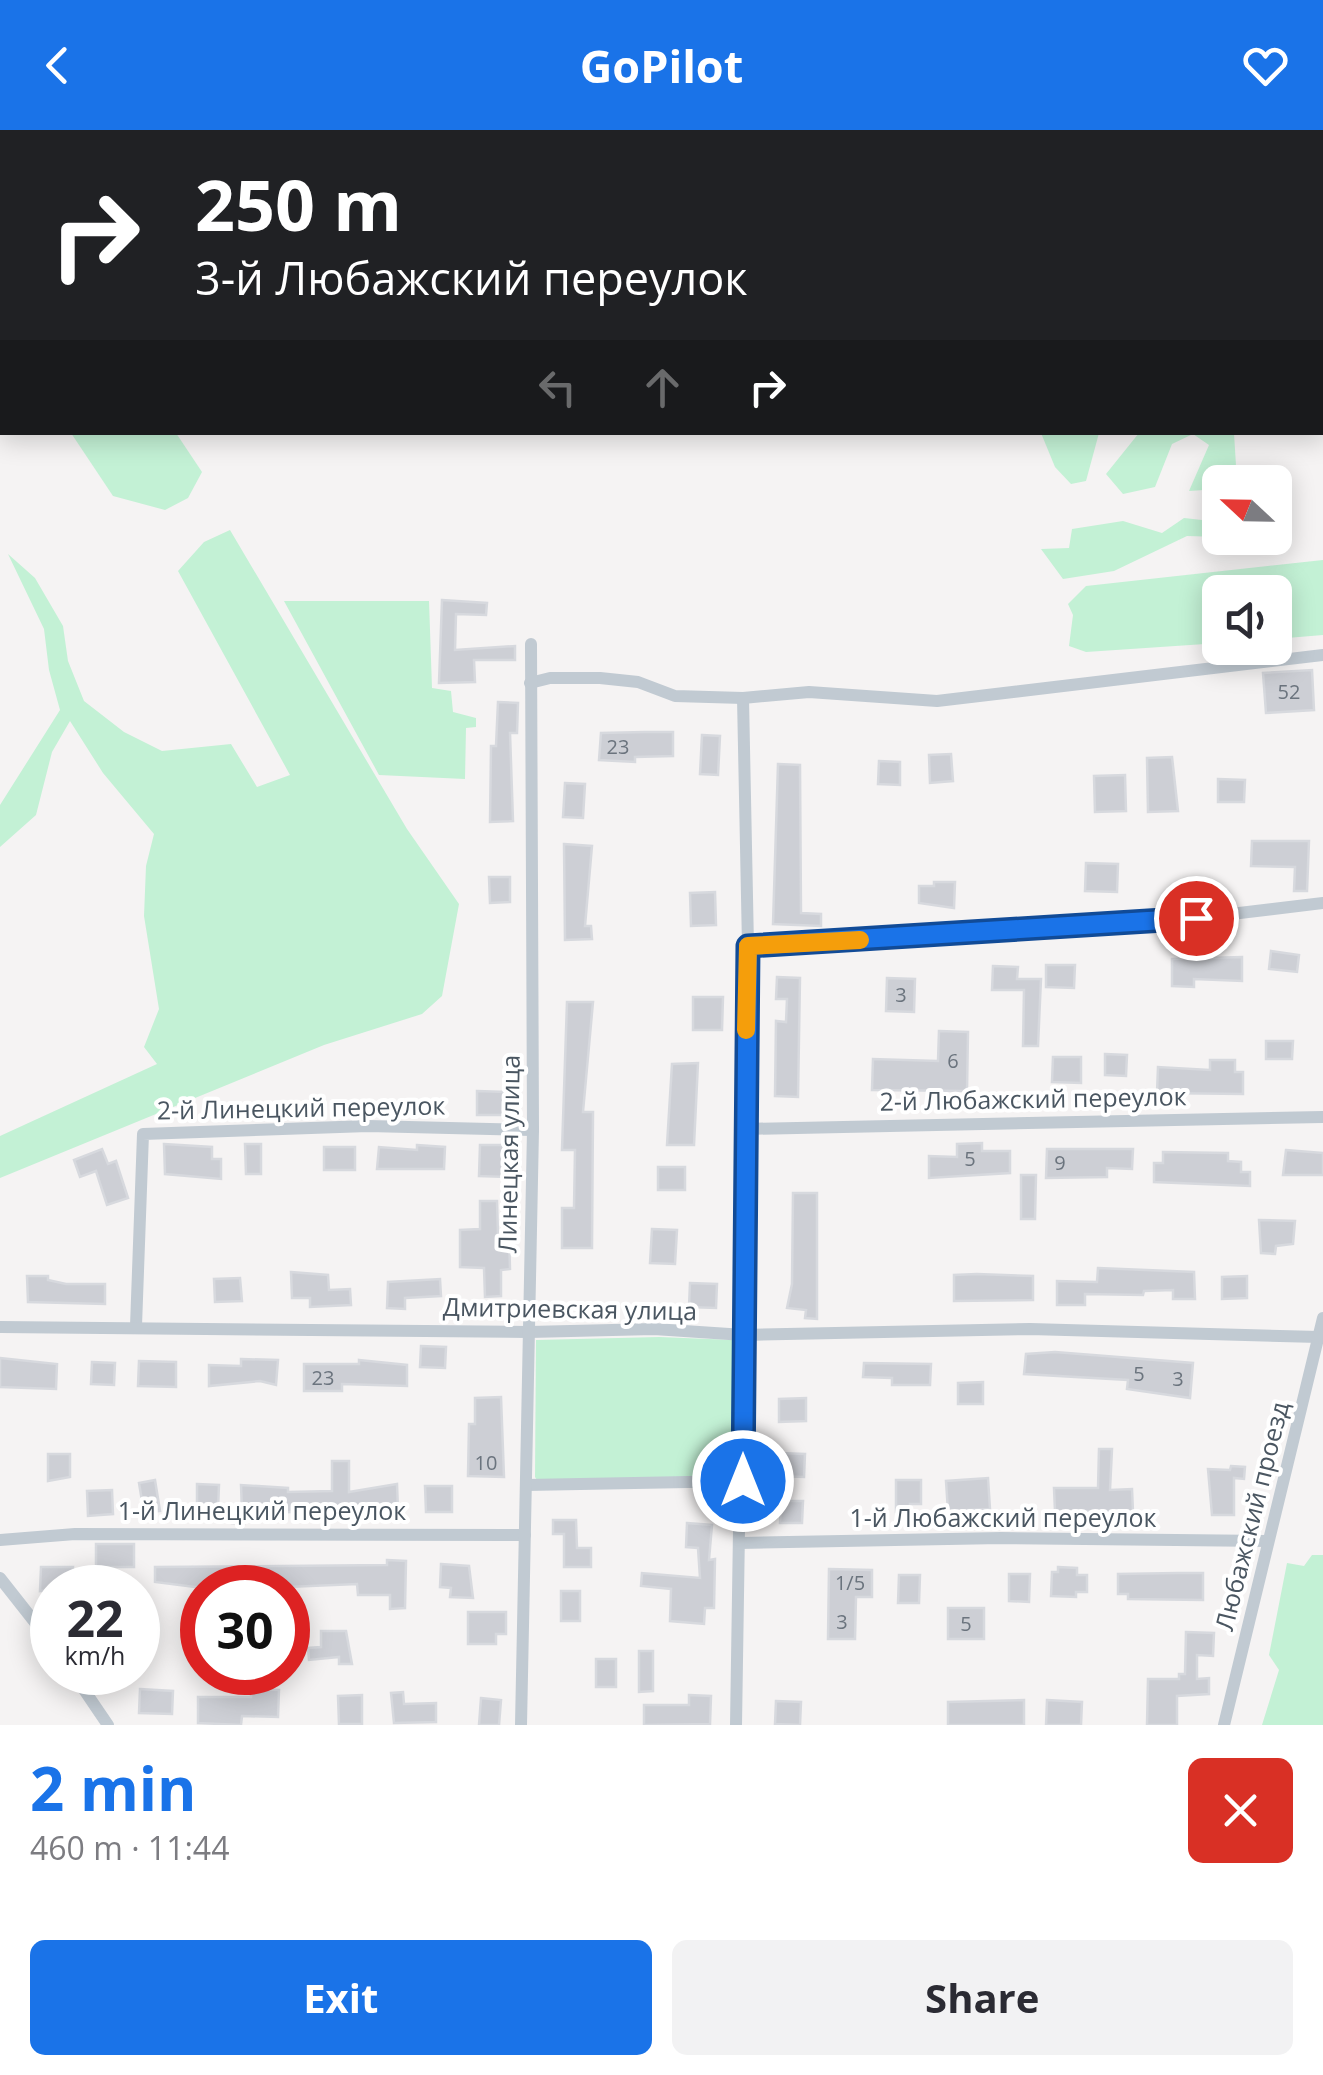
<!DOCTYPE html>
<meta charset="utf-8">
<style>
:root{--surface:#fff;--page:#f2f2f3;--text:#2b2b33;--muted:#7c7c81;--accent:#1a73e8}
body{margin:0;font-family:"Open Sans",sans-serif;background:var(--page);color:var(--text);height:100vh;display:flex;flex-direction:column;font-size:38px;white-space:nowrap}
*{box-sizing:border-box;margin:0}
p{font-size:32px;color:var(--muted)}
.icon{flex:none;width:55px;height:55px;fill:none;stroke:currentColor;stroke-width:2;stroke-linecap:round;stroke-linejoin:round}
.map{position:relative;height:1595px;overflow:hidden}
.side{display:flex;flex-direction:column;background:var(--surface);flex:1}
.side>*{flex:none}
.guide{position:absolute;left:0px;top:0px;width:1325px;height:305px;box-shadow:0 5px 25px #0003;background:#202124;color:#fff;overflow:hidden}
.needle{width:65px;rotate:292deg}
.buttons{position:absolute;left:1202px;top:335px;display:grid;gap:20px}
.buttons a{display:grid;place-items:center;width:90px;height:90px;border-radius:15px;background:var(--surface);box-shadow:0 5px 25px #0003;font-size:50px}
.speed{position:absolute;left:30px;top:1435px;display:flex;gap:20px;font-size:50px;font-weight:700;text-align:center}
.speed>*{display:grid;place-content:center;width:130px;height:130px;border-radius:50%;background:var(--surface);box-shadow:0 5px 25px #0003;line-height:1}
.speed small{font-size:25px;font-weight:400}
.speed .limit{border:15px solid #d22;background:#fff;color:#111}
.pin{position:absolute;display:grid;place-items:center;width:85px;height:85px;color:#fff;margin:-42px;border:5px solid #fff;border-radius:50%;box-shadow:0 2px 10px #0007}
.me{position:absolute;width:110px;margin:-55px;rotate:0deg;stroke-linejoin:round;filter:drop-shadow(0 0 8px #0008)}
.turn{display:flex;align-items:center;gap:35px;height:210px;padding:0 30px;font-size:45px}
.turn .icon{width:130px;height:130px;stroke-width:2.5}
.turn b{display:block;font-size:70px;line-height:85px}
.lanes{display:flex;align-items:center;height:95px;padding:0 30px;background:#0003;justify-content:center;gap:50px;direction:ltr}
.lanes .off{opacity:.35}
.round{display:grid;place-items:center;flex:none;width:105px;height:105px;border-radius:15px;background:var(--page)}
.overview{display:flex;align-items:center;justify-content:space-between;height:170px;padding:0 30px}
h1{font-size:60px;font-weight:700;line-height:75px;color:var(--accent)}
.button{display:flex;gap:20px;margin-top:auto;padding:20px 30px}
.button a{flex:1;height:115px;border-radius:15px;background:var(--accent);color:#fff;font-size:40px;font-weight:700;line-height:115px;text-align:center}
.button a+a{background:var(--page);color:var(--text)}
header{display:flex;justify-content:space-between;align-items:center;height:130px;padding:0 30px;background:var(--accent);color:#fff;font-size:45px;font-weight:700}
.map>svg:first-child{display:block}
.green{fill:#c3f1d5}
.building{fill:#cdcfd5;stroke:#d7d9de;stroke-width:2.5}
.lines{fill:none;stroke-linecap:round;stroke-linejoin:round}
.street{stroke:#c1cad2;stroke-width:12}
.route-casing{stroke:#114b97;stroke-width:25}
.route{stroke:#1a73e8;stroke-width:18}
.slow{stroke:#f59e0b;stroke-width:18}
.labels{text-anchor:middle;stroke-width:8;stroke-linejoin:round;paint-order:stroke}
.number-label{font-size:20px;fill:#6b747e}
.street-label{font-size:25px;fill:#4a5661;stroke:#fff}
</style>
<header><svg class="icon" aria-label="back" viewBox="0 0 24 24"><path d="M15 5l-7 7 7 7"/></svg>GoPilot<svg class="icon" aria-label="heart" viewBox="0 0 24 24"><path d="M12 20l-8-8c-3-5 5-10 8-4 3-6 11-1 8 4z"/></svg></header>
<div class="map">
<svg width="1323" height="1595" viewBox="0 0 1323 1595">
<rect width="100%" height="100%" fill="#f5f3f3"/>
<g class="green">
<path d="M71,303H176L202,342L188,368L165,380L113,366Z"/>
<path d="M1041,303H1099L1086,351L1071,354L1055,337Z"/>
<path d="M1139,303H1234L1237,352H1220V359L1189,361L1209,315L1193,304L1172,314L1155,357L1123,364L1106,344Z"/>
<path d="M1184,388L1220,392V407L1187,406L1114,441L1063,449L1041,419L1069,418L1072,399L1123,391L1162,403Z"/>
<path d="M230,400L407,699L459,774L442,866L422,884L324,915L0,1048V1006L157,934L144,917L159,879L144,786L146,736L154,704L103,643L70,591L52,622L36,685L0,717V675L60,580L49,540L44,499L8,424L35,448L63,496L68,531L84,571L124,602L162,621L231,614L257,657L290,645L178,441L204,412Z"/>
<path d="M1323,430V505L1275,509V462H1220V513L1086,522L1069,516L1073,485L1068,474L1086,456Z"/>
<path d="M284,471H429L432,558L451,561L453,582L476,588V597L466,598L465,649L379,645Z"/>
<path d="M659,1207L734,1210L733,1346L539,1353L535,1347L536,1210Z"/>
<path d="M1312,1425H1323V1595H1262L1279,1540L1269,1525L1287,1433L1304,1436Z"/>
</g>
<g class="building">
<path d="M442,470L487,473L486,485L456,484L455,520L515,516V530H474L475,552L439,553Z"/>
<path d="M1312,540L1314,580L1266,583L1263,543Z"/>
<path d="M498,572L518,573L517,603H510L513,691L490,692L491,616H496Z"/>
<path d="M645,602H673V626L635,627V632L599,630L601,603Z"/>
<path d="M702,605L720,606L718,645L700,644Z"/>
<path d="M951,624L953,651L930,653L929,625Z"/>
<path d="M1172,627L1178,681L1148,682L1147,628Z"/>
<path d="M879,631L900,632V655L878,654Z"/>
<path d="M778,634L800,635L801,783L821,784V796L773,794Z"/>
<path d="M1125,645L1126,681L1095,682L1094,646Z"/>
<path d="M1218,649L1245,650L1244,672H1218Z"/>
<path d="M565,653L585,654L583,688L563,687Z"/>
<path d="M1252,711H1309L1307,761H1294L1295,737L1251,736Z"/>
<path d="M564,714L592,716L585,796H591L592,809L565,810Z"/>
<path d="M1086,733L1118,734L1117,762L1085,761Z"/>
<path d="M489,747H510V772L490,773Z"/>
<path d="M934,752H955L954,778L919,773V756H934Z"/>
<path d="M715,762L716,795L691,796L690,763Z"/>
<path d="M1271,821L1299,825L1297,842L1269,839Z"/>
<path d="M1242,827V851L1194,849V857L1172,856V829Z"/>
<path d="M1046,835H1075L1074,858L1046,857Z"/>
<path d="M993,836L1018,837L1017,849H1041L1038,916H1023L1024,860H992Z"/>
<path d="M777,847L800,848L798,967L775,966L776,891L786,892L787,869H776Z"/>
<path d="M887,848L915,849L914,882L886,881Z"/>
<path d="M693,867H723L722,900H693Z"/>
<path d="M567,872H593L583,982H593L592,1118H562V1078H574L575,1020H562Z"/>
<path d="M939,901L968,902L967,961L872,960L873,929L938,931Z"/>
<path d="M1266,911H1293L1292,929H1266Z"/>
<path d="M1105,924L1127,925L1126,946L1105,945Z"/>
<path d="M1053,927H1081V953L1052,952Z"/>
<path d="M1210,930H1235V942H1243V964L1157,963L1158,937L1210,940Z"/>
<path d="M698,933L694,1015H667L672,934Z"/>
<path d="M477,961L506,962V985H477Z"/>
<path d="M982,1013V1021H1010V1043L929,1048V1026L957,1027V1014Z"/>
<path d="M164,1014L212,1017V1029H221V1049L165,1044Z"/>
<path d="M245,1014H261V1044H246Z"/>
<path d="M417,1015L445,1017L444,1039H377L379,1017L417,1020Z"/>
<path d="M480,1015H508L507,1047L479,1046Z"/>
<rect x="324" y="1017" width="31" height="23"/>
<path d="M102,1019L108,1034L116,1031L128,1068L107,1075L96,1041L80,1047L74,1030Z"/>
<path d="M1047,1019H1133L1132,1039L1107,1038V1047L1046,1048Z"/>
<path d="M1286,1020L1323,1023V1045H1283Z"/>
<path d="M1163,1022L1228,1023V1031L1241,1032V1042H1250V1056L1154,1052V1033H1163Z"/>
<rect x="658" y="1037" width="27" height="23"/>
<path d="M1021,1045H1036L1035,1089H1021Z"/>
<path d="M793,1063H817V1189L805,1188L806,1180L787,1178L792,1154Z"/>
<path d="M480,1071H497L498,1105L509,1104L510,1139L501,1140V1166L485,1167L484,1138L460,1137V1100L480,1099Z"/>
<path d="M1259,1090L1295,1091L1293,1114L1276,1116L1275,1124L1261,1123Z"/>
<path d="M652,1099L677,1100L675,1134L650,1133Z"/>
<path d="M1098,1138L1194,1142L1195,1169H1173V1160L1144,1161L1143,1165L1085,1164V1175H1057V1151L1097,1152Z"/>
<path d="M291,1142L328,1145L329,1160L350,1159L351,1175L310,1177V1168H292Z"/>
<path d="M977,1144L1033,1146V1170L954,1171V1145Z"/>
<path d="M27,1146H48V1150L66,1154H105V1174L28,1172Z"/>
<path d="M1247,1146V1168L1222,1169V1147Z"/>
<path d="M240,1148L242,1171L215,1172L214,1149Z"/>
<path d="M440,1149L441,1166L405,1168V1179L387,1178L388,1152Z"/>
<path d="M690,1153L717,1154L716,1178L689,1177Z"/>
<path d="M421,1216L446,1217L445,1238L420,1237Z"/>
<path d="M1055,1222L1193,1233L1190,1268L1127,1259L1128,1250L1024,1244L1026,1224Z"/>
<path d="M0,1228L57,1234L56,1259L0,1257Z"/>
<path d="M241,1229L278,1230L276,1255L260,1251L209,1256V1235L241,1236Z"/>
<path d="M359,1230L407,1235V1256L342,1254V1261H304V1234H359Z"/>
<path d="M139,1231L176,1232V1257L138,1256Z"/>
<path d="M92,1232L115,1233L114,1255L91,1254Z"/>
<path d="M864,1233L931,1234L930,1255H892V1248L863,1247Z"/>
<path d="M983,1252V1274H958V1253Z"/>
<path d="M501,1267L504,1347L468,1346L469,1294H475V1268Z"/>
<path d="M806,1268V1291L779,1292V1269Z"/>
<path d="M1099,1319H1112L1110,1360L1132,1359L1133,1382L1055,1381L1054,1358H1098Z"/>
<path d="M779,1323L805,1324L804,1347L778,1346Z"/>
<path d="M48,1324H70V1347L48,1351Z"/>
<path d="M332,1331H349V1362L397,1354L398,1380L244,1383V1394L232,1393V1381L242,1382L241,1355L288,1358V1362L332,1361Z"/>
<path d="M1231,1336L1245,1337L1244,1349L1234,1348V1385H1212L1208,1339L1230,1340Z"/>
<path d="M988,1348L990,1379L948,1381L946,1351Z"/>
<path d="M155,1350L160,1381L144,1383L139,1353Z"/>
<path d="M896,1350H921V1374H910V1382H896Z"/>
<path d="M197,1354L219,1355L218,1379H197Z"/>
<path d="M425,1356H452V1382H426Z"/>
<path d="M112,1360L113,1384L88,1386L87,1361Z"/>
<path d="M781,1371H803L802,1393H780Z"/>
<path d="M553,1390H576L577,1418H591V1437H564V1404H553Z"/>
<path d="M687,1393L712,1395L709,1430L715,1429L714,1478H705L704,1494L670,1491L671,1459L641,1456L642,1443L700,1448L698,1418L686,1417Z"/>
<rect x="96" y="1414" width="38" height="23"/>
<path d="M387,1430L406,1431L405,1478L390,1479V1465H358L357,1454L264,1458L222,1452V1458H203L155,1452V1437L387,1435Z"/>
<path d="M441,1434L469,1436L473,1468L450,1467L451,1458L440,1457Z"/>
<path d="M41,1437H73L72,1458L40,1461Z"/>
<path d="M1058,1437L1077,1438V1445H1087V1462H1076V1467L1051,1466L1052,1442H1058Z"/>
<path d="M829,1439L872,1440V1467H856L855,1509H828Z"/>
<path d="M1178,1443H1203V1470L1128,1469V1464H1118V1444Z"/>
<path d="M1009,1444H1030L1029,1472L1009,1471Z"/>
<path d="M899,1445H920L919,1473H898Z"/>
<rect x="561" y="1461" width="19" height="30"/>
<rect x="948" y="1478" width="36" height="31"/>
<path d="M468,1482H506V1504H496V1514H468Z"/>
<path d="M321,1501H346L352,1534H339V1527L309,1530L308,1518L321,1517Z"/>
<path d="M1186,1502L1214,1503L1213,1526L1197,1525V1549L1209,1548V1564L1177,1566V1595H1147L1148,1549H1179V1544H1185Z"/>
<path d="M639,1521H653V1561L639,1562Z"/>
<rect x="596" y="1529" width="20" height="28"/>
<path d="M140,1559L173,1561L172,1584L139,1583Z"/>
<path d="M251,1559L279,1560L278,1587L242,1586L241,1595L198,1593V1567H251Z"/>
<path d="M403,1562L404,1574L436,1573V1592L394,1593L391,1563Z"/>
<path d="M362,1565V1594H339L338,1566Z"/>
<path d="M689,1565L711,1566L710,1594L644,1595V1575H689Z"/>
<path d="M481,1568L501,1570L499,1595H479Z"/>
<path d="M1024,1570V1595H948V1572Z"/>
<path d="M1047,1570L1082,1572L1081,1595H1046Z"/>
<path d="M776,1571L801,1572L800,1595L775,1594Z"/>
</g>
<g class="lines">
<g class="street">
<path d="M530,553L550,548H600L638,552L675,566L743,568L809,562L937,571L1323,525"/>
<path d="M748,816L1139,795L1323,773"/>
<path d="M744,999L1323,987"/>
<path d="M136,1196L143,1004L368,996L533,1000"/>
<path d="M0,1197L529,1202L654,1199L744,1205L1030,1199L1319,1207"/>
<path d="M526,1355L743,1351"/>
<path d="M0,1410L75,1404L525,1405"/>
<path d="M740,1413L1001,1408L1267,1411"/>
<path d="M0,1448L52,1514"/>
<path d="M72,1542L108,1595"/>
<path d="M521,1595L533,1000L531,514"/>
<path d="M736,1595L748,816L743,568"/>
<path d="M1224,1595L1323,1188"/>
</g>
</g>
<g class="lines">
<defs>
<path id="route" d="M743,1351L748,816L1196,788"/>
</defs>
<use href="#route" class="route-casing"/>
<use href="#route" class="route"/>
<path class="slow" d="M746,900L748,816L860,810"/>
</g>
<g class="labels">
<g class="number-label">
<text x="1289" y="569">52</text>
<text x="618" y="624">23</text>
<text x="901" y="872">3</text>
<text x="953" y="938">6</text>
<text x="970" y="1036">5</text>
<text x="1060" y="1040">9</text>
<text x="1139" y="1251">5</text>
<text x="323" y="1255">23</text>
<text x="1178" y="1256">3</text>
<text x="486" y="1340">10</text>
<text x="850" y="1460">1/5</text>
<text x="842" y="1499">3</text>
<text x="966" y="1501">5</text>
</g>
<g class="street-label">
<text transform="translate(1033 969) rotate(-1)" y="9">2-й Любажский переулок</text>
<text transform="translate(301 978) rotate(-1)" y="9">2-й Линецкий переулок</text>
<text transform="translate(509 1024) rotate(-89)" y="9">Линецкая улица</text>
<text transform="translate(570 1179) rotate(1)" y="9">Дмитриевская улица</text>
<text x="262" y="1390">1-й Линецкий переулок</text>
<text transform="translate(1252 1386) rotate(-76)" y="9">Любажский проезд</text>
<text x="1003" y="1397">1-й Любажский переулок</text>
</g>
</g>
</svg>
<div class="buttons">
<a><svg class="needle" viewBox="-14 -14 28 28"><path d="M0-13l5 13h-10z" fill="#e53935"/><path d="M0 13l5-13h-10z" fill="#7c7c81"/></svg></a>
<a><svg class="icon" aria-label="sound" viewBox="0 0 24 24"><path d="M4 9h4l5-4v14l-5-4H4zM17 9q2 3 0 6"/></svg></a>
</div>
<div class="speed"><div>22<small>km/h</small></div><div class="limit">30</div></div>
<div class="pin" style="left:1196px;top:788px;background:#d93025"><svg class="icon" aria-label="arrive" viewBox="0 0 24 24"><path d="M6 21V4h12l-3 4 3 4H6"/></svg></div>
<svg class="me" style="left:743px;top:1351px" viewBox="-20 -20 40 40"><circle r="17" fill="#1a73e8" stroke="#fff" stroke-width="3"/><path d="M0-11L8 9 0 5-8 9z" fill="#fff"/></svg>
<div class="guide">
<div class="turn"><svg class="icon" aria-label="right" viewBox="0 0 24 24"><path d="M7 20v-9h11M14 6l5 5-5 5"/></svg><div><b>250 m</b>3-й Любажский переулок</div></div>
<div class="lanes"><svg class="icon off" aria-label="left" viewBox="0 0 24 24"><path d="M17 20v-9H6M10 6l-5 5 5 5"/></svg><svg class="icon off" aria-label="ahead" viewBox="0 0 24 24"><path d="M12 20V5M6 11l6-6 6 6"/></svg><svg class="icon" aria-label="right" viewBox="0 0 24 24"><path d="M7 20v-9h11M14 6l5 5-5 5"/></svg></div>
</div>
</div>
<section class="side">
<div class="overview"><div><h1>2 min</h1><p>460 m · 11:44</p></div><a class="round" style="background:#d93025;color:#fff"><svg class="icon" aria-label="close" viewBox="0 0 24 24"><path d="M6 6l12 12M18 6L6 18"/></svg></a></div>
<div class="button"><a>Exit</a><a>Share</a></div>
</section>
